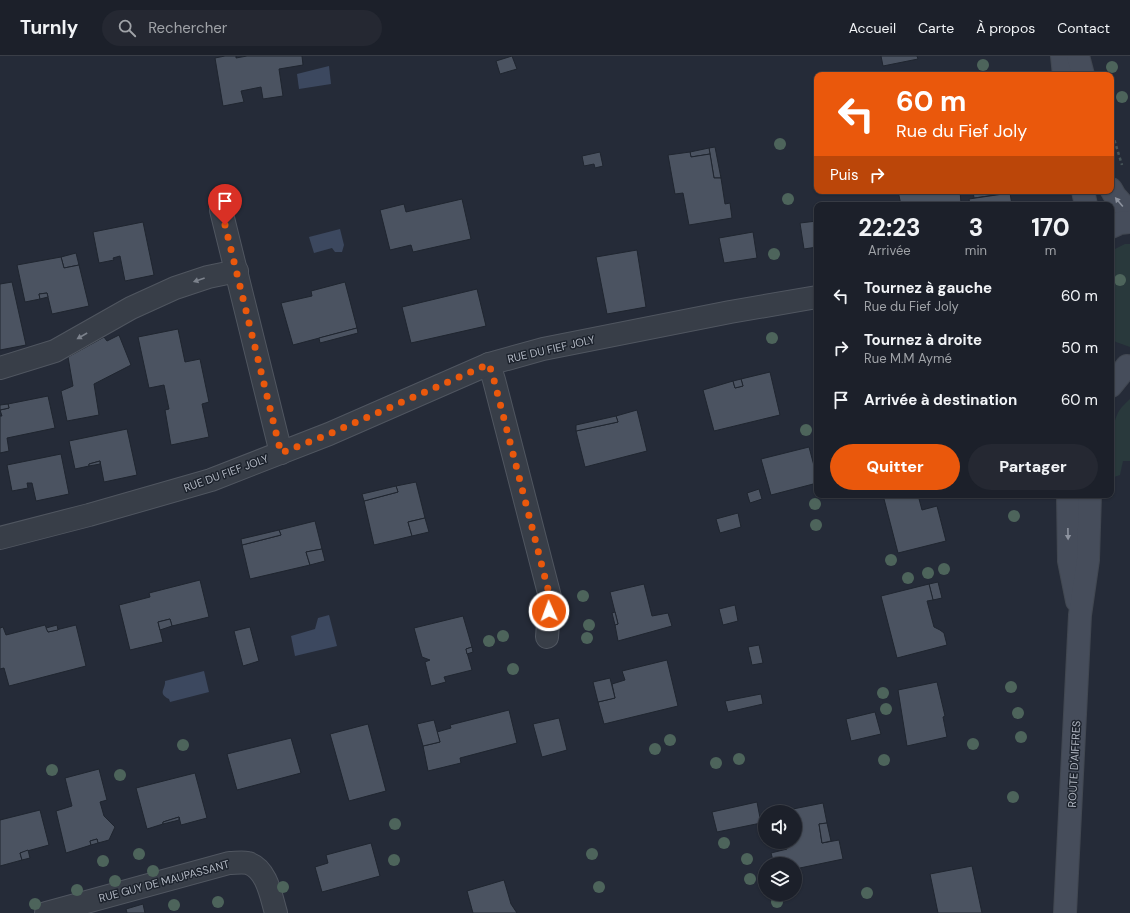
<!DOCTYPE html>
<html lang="fr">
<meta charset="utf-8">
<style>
:root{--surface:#1c202a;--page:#252832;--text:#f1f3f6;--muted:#a0a3a8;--line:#3a3e47;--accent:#ea580c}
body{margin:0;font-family:"DM Sans",sans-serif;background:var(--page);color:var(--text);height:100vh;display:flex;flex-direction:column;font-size:15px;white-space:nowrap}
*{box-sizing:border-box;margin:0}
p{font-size:13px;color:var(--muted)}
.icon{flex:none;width:22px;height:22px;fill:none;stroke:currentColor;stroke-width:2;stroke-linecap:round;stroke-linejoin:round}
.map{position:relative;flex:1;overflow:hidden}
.panel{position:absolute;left:814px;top:146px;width:300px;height:296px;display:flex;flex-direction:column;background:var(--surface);border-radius:8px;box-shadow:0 1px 3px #0004,0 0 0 1px var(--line)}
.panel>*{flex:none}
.banner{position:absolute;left:814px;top:16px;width:300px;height:122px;border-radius:8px;box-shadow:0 1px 3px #0004,0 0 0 1px var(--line);background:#ea580c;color:#fff;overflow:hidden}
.buttons{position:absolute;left:758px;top:749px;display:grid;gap:8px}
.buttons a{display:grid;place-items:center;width:44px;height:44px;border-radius:50%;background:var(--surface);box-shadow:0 1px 3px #0004,0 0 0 1px var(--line);font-size:20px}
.pin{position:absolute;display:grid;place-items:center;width:34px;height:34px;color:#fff;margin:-41px -17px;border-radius:50% 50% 50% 0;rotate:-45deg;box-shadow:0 0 4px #0007}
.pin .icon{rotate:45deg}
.me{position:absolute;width:44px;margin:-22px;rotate:358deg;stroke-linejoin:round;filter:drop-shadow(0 0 3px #0008)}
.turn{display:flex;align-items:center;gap:14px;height:84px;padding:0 16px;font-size:18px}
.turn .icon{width:52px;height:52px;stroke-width:2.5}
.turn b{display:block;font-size:28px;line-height:34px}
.then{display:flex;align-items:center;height:38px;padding:0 16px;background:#0003;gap:8px;font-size:15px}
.eta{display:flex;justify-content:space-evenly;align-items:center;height:68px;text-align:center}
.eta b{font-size:24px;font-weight:800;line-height:28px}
.action{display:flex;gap:8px;margin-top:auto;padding:8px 16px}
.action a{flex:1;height:46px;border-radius:24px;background:var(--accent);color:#fff;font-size:16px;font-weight:800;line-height:46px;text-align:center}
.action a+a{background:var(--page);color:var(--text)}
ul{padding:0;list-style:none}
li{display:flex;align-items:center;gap:12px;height:52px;padding:0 16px}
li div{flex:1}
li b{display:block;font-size:15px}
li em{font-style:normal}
header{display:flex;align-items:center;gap:24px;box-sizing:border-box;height:56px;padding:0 20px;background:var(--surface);border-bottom:1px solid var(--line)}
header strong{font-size:19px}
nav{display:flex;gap:22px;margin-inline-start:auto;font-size:14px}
.search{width:280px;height:36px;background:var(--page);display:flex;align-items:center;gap:10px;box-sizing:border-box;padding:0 14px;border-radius:22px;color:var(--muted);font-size:15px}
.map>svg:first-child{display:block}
.green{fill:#29393c}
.water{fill:#3c485f}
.building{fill:#4b5361;stroke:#1f252f}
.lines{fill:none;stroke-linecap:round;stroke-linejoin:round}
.street-casing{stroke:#505660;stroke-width:24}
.secondary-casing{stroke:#414751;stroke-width:24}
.path{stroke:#465458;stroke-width:2.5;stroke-dasharray:3 3;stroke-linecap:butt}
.street{stroke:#383e48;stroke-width:22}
.secondary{stroke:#464d5b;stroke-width:22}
.tree{fill:#4d645b}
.oneway{fill:#8d939f}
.oneway2{fill:#7c828c}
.route{stroke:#ea580c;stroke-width:7;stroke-dasharray:0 12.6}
.labels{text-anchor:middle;stroke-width:3;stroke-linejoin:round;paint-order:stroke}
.street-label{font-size:11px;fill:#b3b9c4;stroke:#1d232d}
</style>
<header>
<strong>Turnly</strong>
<div class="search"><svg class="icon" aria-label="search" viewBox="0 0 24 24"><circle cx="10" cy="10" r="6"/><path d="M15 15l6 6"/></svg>Rechercher</div>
<nav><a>Accueil</a><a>Carte</a><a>À propos</a><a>Contact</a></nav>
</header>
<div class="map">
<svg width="1130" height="857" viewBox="0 0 1130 857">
<rect width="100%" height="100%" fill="#252b38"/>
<g class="green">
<path d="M1125,188H1130V291L1116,286L1111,282V195Z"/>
<path d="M1130,343V405H1123L1120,419L1111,422C1111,406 1110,369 1119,355C1122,350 1126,347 1130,343Z"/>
</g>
<g class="water">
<path d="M329,10L331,28L299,33L297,18Z"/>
<path d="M340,173L344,189L342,196H335L332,192L314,197L309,181Z"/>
<path d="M329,559L337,590L295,600L291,580L315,573L318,562Z"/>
<path d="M204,615L209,636L170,646L169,643C157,637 166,633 165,625Z"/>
</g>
<g class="building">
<path d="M225,0H236V2L247,0H302L303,9L279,13L283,40L263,43L261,31L241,35L244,46L223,50L215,2Z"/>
<path d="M512,0L517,13L500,18L496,5Z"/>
<path d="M881,0H917L918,3L883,10Z"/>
<path d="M715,91L721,122H714L709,92Z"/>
<path d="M709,92L710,98L691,101L690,96Z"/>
<path d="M600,96L603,110L595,112L594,108L584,110L582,100Z"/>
<path d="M690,96L691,101L710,98L714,122H721L725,148L730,147L732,162L689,169L683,137L675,138L668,99Z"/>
<path d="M898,135H960L961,147L939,149H901Z"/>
<path d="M973,135H1023L974,142Z"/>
<path d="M1010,137L1012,149H970L969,143Z"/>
<path d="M462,143L471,183L413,196L411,189L390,194L380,154L404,148L406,156Z"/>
<path d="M817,165V191L804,193L800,167Z"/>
<path d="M143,166L154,219L125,225L120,200L113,202L114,204L99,207L93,176Z"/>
<path d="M753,176L757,202L724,207L719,182Z"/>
<path d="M637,194L646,251L607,258L596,201Z"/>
<path d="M76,197L79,209L64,212L61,201Z"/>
<path d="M61,201L64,212L79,209L89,250L52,258L47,237L39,238L40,243L25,246L17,209Z"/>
<path d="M12,226L26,289L0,294V228Z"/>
<path d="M345,226L357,272L293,289L281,247L312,240L311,235Z"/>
<path d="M477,233L486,270L411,287L402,251Z"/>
<path d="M47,237L48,241L40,243L39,238Z"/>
<path d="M357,272L358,277L320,287L319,282Z"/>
<path d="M178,273L185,306L200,303L209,346L202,348L209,381L171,389L165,354L169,353L164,329L149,332L138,281Z"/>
<path d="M119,279L131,309L94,328L99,359L67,365L61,335L73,330L68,301L104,281L107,285Z"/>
<path d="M770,316L780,359L714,375L703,334L733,325L735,332L743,330L741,323Z"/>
<path d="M741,323L743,330L735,332L733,325Z"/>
<path d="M48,340L55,372L7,382L9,395L0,397V360H2L0,354L9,352L8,348Z"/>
<path d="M8,348L9,352L0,354V349Z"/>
<path d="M637,354L647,395L585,411L576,375L618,366L616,360Z"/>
<path d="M616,360L618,366L576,375V369Z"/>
<path d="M127,373L137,419L104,426L100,405L89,408V410L75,413L69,385Z"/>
<path d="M809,391L817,421V427L771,439L761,403Z"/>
<path d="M61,398L69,438L36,445L32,427H27L28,432L12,435L7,409Z"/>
<path d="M100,405V408L89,410V408Z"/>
<path d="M416,426L425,462L408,466L412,480L374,489L364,445L398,436L396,430Z"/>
<path d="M396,430L398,436L364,445L362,438Z"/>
<path d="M759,433L762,443L750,447L747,437Z"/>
<path d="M883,439H918L922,454L937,450L946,485L898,497Z"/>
<path d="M738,457L741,471L720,477L716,463Z"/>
<path d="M425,462L429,476L412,480L408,466Z"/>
<path d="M315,465L322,493L306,496L310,509L250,523L242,489L281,479L279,474Z"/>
<path d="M279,474L281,479L242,489L241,483Z"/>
<path d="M322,493L325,505L310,509L306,496Z"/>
<path d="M200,524L209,561L172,570L170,563L158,566L163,586L130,594L119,549L150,541L149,537Z"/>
<path d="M938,526L942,542L933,544L929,528Z"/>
<path d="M644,528L652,560L668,557L672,570L618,585L615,569L618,568L610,536Z"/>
<path d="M929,528L933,544L927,545L934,571L940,574L944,577L947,589L897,602L881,540Z"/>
<path d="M735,549L738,565L723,569L719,553Z"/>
<path d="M615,556L618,568L615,569L612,557Z"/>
<path d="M463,560L472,591L466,593L472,614L444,621L446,626L431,630L425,606L430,604L422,601L414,572Z"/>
<path d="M170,563L172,570L160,574L158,566Z"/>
<path d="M45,569L48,576L76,569L86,610L9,630L4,612L0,613V572L3,571L6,579Z"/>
<path d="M57,569L58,574L48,576L46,572Z"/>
<path d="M250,571L259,605L243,610L234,575Z"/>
<path d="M759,589L763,607L752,609L748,591Z"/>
<path d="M472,591L473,596L467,598L466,593Z"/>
<path d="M667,604L678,650L604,668L598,646L615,642L612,628L625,624L622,615Z"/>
<path d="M610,622L615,642L598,646L593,626Z"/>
<path d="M937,626L945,660L943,661L947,681L907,690L898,634Z"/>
<path d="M761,638L763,648L728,656L725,645Z"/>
<path d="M509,654L517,687L460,702L461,707L428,715L423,690L440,686L437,676L451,672L450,669Z"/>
<path d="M875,656L881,678L851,685L846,663Z"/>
<path d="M559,662L567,694L542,701L533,668Z"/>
<path d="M434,664L440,686L423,690L417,668Z"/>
<path d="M368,668L386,735L349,745L330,678Z"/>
<path d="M291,682L301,717L237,734L227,698Z"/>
<path d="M99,713L107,744L100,746L104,760L115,771L109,784L98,787L97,783L90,785L91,789L66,797L56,755L72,750L65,722Z"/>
<path d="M195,717L207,762L181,769L179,761L163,766V768L147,773L136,732Z"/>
<path d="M757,746L761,767L717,776L712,756Z"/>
<path d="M823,747L827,767L819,768L822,787L839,784L843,803L795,813V808H774L771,797L787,793L785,786H795V756H784L783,755Z"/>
<path d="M40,754L49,789L20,797L22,804L0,810V764Z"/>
<path d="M179,761V764L163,768V766Z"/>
<path d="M827,767L831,785L822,787L819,768Z"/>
<path d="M97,783L98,787L91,789L90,785Z"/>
<path d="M371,787L380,820L322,836L315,811L328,807L326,799Z"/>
<path d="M28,794L30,802L22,804L20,797Z"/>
<path d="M972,810L982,857H938L930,818Z"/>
<path d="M504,824L511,848L517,857H473L467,835Z"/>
<path d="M143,848L145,857H127L126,853Z"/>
</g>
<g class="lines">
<defs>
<g id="street">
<path d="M221,154L281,397"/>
<path d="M489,308L494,324L550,541L547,581"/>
<path d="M0,312L55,295L131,252L175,232L208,221L237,215"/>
<path d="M0,482L89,459L211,424L329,378L489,308L543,293L730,256L817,241"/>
<path d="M46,857L229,807C235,807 242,806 248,807C267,813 271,840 276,857"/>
</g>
<g id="secondary">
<path d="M1062,0L1064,19"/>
<path d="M1078,0L1083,19"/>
<path d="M1111,133L1115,140L1130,157"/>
<path d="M1083,135L1086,149"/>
<path d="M1111,171L1120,167L1130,166"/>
<path d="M1111,330L1127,310"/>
<path d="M1068,439L1069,505L1077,545"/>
<path d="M1065,857L1080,559L1088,504L1090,439"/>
</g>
</defs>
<use href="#street" class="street-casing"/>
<use href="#secondary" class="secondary-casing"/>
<path class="path" d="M1111,73L1122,109"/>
<use href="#street" class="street"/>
<use href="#secondary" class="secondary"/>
</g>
<g class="tree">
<circle cx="983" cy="9" r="6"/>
<circle cx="1112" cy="11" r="6"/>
<circle cx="1122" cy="41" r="6"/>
<circle cx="780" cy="88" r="6"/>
<circle cx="788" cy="143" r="6"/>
<circle cx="774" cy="198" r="6"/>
<circle cx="1120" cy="224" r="6"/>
<circle cx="772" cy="282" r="6"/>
<circle cx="806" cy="374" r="6"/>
<circle cx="815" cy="448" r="6"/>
<circle cx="1014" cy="460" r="6"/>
<circle cx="816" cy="469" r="6"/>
<circle cx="891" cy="504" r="6"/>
<circle cx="944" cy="513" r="6"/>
<circle cx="928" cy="517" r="6"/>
<circle cx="908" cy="522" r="6"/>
<circle cx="583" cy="540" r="6"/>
<circle cx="589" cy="569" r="6"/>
<circle cx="503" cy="580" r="6"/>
<circle cx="587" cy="582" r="6"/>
<circle cx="489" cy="585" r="6"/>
<circle cx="513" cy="613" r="6"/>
<circle cx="1011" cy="631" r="6"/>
<circle cx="883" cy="637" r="6"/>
<circle cx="886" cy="653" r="6"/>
<circle cx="1018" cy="657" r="6"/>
<circle cx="1021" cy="681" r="6"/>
<circle cx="670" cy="684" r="6"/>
<circle cx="973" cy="688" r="6"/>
<circle cx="183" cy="689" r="6"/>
<circle cx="655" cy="693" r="6"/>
<circle cx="739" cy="703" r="6"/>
<circle cx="884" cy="704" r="6"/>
<circle cx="716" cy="707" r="6"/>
<circle cx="52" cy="714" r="6"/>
<circle cx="120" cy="719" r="6"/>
<circle cx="1013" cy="741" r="6"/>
<circle cx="395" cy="768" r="6"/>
<circle cx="724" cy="787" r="6"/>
<circle cx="139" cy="798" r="6"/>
<circle cx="592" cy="798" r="6"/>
<circle cx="747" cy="803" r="6"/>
<circle cx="394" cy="804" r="6"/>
<circle cx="103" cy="805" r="6"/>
<circle cx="153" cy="815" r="6"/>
<circle cx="750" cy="823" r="6"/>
<circle cx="115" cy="825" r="6"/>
<circle cx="283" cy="831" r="6"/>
<circle cx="599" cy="831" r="6"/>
<circle cx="77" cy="834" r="6"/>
<circle cx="867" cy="837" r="6"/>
<circle cx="218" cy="846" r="6"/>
<circle cx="777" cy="846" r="6"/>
<circle cx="35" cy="848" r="6"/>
<circle cx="174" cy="849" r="6"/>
</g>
<defs><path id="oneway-solid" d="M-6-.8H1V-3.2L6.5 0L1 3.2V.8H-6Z"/></defs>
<g class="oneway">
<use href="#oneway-solid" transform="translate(1119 146) rotate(-130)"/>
<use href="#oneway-solid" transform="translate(1068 478) rotate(89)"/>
</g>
<g class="oneway2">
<use href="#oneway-solid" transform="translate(199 224) rotate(161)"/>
<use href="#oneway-solid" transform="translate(82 280) rotate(150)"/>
</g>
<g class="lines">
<path class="route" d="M225,169L281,397L329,378L489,308L494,324L550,541L549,555"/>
</g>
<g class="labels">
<g class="street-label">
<text transform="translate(551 293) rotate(-13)" y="4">RUE DU FIEF JOLY</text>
<text transform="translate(226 417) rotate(-20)" y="4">RUE DU FIEF JOLY</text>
<text transform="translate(1074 708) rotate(-87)" y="4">ROUTE D'AIFFRES</text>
<text transform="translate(164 825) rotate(-15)" y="4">RUE GUY DE MAUPASSANT</text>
</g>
</g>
</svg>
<div class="buttons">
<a><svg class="icon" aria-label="sound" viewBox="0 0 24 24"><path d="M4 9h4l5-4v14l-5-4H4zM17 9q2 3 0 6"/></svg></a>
<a><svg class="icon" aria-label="layers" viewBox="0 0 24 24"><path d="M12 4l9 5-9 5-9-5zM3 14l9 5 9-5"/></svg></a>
</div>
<div class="pin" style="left:225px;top:169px;background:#d93025"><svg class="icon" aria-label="arrive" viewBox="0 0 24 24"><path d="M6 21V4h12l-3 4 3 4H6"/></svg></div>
<svg class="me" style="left:549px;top:555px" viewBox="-20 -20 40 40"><circle r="17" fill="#ea580c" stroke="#fff" stroke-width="3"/><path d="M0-11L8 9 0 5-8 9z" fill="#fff"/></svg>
<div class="banner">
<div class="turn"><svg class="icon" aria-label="left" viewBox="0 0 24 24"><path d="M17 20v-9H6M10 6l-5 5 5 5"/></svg><div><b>60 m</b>Rue du Fief Joly</div></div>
<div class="then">Puis<svg class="icon" aria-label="right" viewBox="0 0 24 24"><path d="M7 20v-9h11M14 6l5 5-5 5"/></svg></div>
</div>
<section class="panel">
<div class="eta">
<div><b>22:23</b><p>Arrivée</p></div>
<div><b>3</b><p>min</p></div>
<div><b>170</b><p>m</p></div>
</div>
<ul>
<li><svg class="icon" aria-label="left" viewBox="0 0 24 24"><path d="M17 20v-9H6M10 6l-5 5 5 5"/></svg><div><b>Tournez à gauche</b><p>Rue du Fief Joly</p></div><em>60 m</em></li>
<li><svg class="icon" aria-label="right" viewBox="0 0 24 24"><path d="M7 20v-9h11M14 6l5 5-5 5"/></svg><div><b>Tournez à droite</b><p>Rue M.M Aymé</p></div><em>50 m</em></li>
<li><svg class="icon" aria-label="arrive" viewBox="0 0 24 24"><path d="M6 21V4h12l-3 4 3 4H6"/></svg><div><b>Arrivée à destination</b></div><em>60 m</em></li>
</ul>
<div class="action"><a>Quitter</a><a>Partager</a></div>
</section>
</div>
